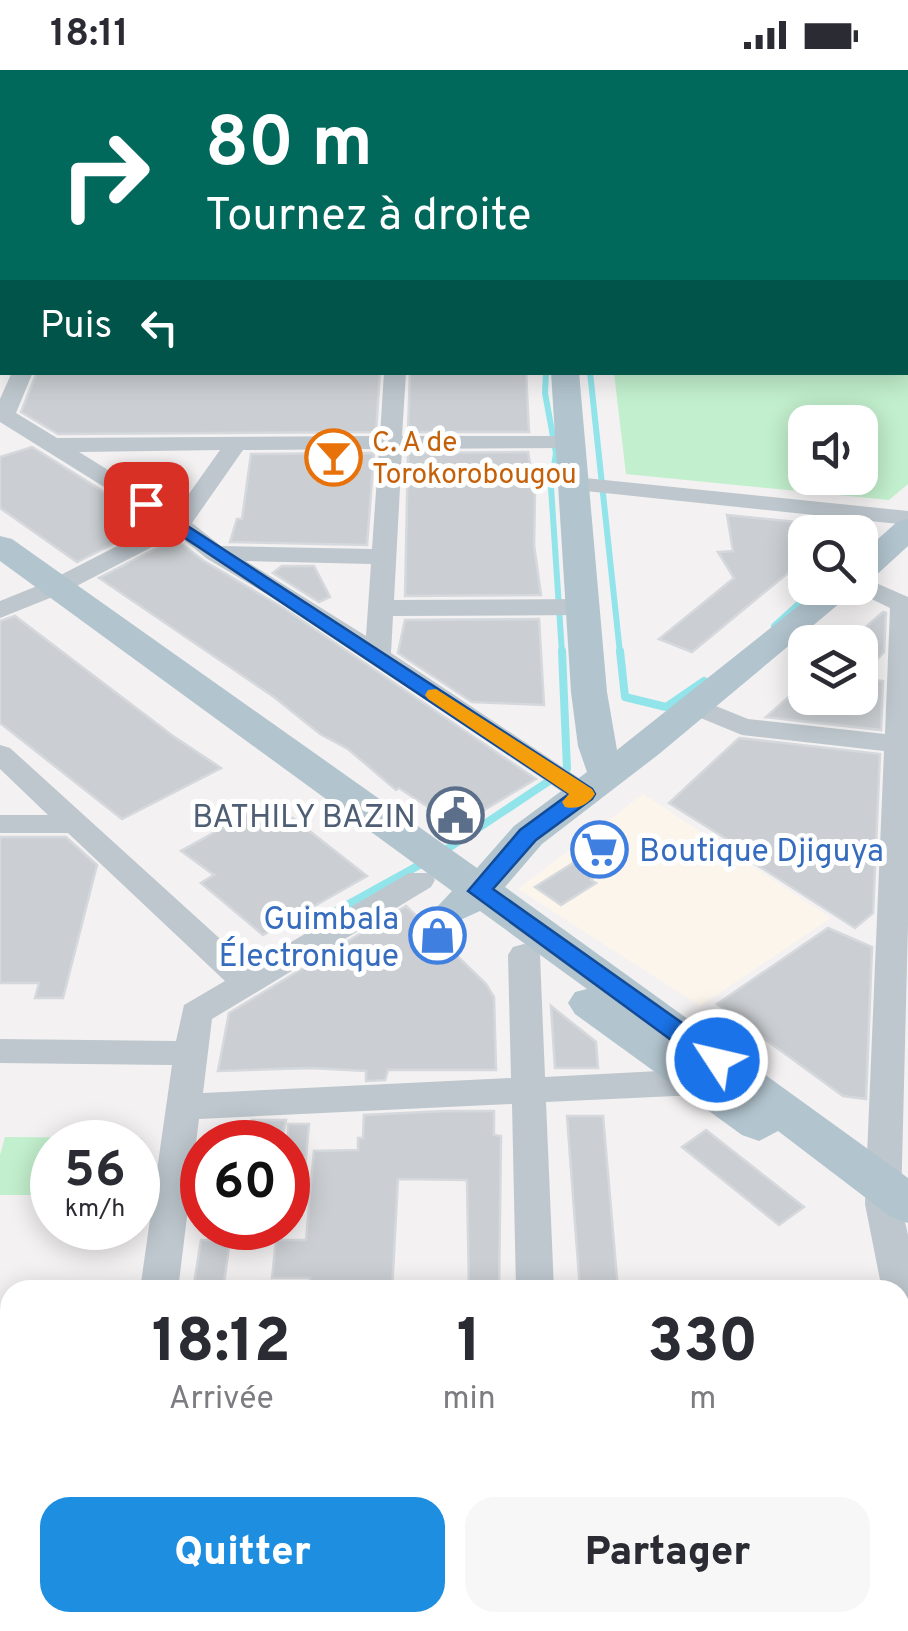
<!DOCTYPE html>
<html lang="fr">
<meta charset="utf-8">
<style>
:root{--surface:#fff;--page:#f7f7f7;--text:#2b2b33;--muted:#7c7c81;--accent:#1e8ee0}
body{margin:0;font-family:Overpass,sans-serif;background:var(--page);color:var(--text);height:100vh;display:flex;flex-direction:column;font-size:38px;white-space:nowrap}
*{box-sizing:border-box;margin:0}
p{font-size:32px;color:var(--muted)}
.icon{flex:none;width:55px;height:55px;fill:none;stroke:currentColor;stroke-width:2;stroke-linecap:round;stroke-linejoin:round}
.map{position:relative;flex:1;overflow:hidden}
.details{position:absolute;left:0px;top:1210px;width:910px;height:352px;display:flex;flex-direction:column;background:var(--surface);border-radius:30px 30px 0 0;box-shadow:0 5px 25px #0003}
.details>*{flex:none}
.guide{position:absolute;left:0px;top:0px;width:910px;height:305px;box-shadow:0 5px 25px #0003;background:#00695c;color:#fff;overflow:hidden}
.tools{position:absolute;left:788px;top:335px;display:grid;gap:20px}
.tools a{display:grid;place-items:center;width:90px;height:90px;border-radius:20px;background:var(--surface);box-shadow:0 5px 25px #0003;font-size:50px}
.speed{position:absolute;left:30px;top:1050px;display:flex;gap:20px;font-size:50px;font-weight:700;text-align:center}
.speed>*{display:grid;place-content:center;width:130px;height:130px;border-radius:50%;background:var(--surface);box-shadow:0 5px 25px #0003;line-height:1}
.speed small{font-size:25px;font-weight:400}
.speed .limit{border:15px solid #d22;background:#fff;color:#111}
.pin{position:absolute;display:grid;place-items:center;width:85px;height:85px;color:#fff;margin:-42px;border-radius:20px;box-shadow:0 5px 15px #0006}
.me{position:absolute;width:110px;margin:-55px;rotate:305deg;stroke-linejoin:round;filter:drop-shadow(0 0 8px #0008)}
.turn{display:flex;align-items:center;gap:35px;height:210px;padding:0 40px;font-size:45px}
.turn .icon{width:130px;height:130px;stroke-width:2.5}
.turn b{display:block;font-size:70px;line-height:85px}
.then{display:flex;align-items:center;height:95px;padding:0 40px;background:#0003;gap:20px;font-size:38px}
.eta{display:flex;justify-content:space-evenly;align-items:center;height:170px;text-align:center}
.eta b{font-size:60px;font-weight:800;line-height:70px}
.action{display:flex;gap:20px;margin-top:auto;padding:20px 40px}
.action a{flex:1;height:115px;border-radius:30px;background:var(--accent);color:#fff;font-size:40px;font-weight:800;line-height:115px;text-align:center}
.action a+a{background:var(--page);color:var(--text)}
.status{display:flex;justify-content:space-between;align-items:center;height:70px;padding:0 50px;background:var(--surface);direction:ltr}
.status svg{height:28px;fill:currentColor}
.map>svg:first-child{display:block}
.commercial{fill:#fcf5ec}
.green{fill:#c2efcd;fill-rule:evenodd}
.lines{fill:none;stroke-linecap:round;stroke-linejoin:round}
.stream-far2{stroke:#90e4ea;stroke-width:5}
.stream-far1{stroke:#90e4ea;stroke-width:6}
.stream{stroke:#90e4ea;stroke-width:8}
.building{fill:#cbcfd3;stroke:#d5d8dc;stroke-width:2.5}
.minor{fill:#bdc7cd;fill-rule:evenodd}
.major{fill:#b2c4ce;fill-rule:evenodd}
.route{fill:#1a73e8;stroke:#114b97;stroke-width:2.5}
.slow{fill:#f59e0b}
.labels{text-anchor:middle;stroke-width:10;stroke-linejoin:round;paint-order:stroke}
.far-food-label{font-size:28px;fill:#c56008;stroke:#fff;text-anchor:start}
.service-label{font-size:32px;fill:#4e5e75;stroke:#fff;text-anchor:end}
.shop-label{font-size:32px;fill:#366cbe;stroke:#fff;text-anchor:start}
</style>
<div class="status"><b>18:11</b><svg viewBox="0 0 49 12"><path d="M0 12V9h3v3zM5 12V6h3v6zM10 12V3h3v9zM15 12V0h3v12zM26 1h20v11H26zM47 4h2v5h-2z"/></svg></div>
<div class="map">
<svg width="908" height="1561" viewBox="0 0 908 1561">
<rect width="100%" height="100%" fill="#f3f1f1"/>
<path class="commercial" d="M643,724L831,848L700,936L518,819Z"/>
<g class="green">
<path d="M908,204V414L889,430L626,404L614,303L908,302ZM805,352H860V408H805Z"/>
<path d="M5,1067L142,1068L138,1094V1072H52V1125H0V1085Z"/>
</g>
<g class="lines">
<g class="stream-far2">
<path d="M783,0L793,2"/>
<path d="M602,2L609,0"/>
<path d="M633,2L640,0"/>
</g>
<g class="stream-far1">
<path d="M546,302L545,323L556,383L551,417L562,583"/>
<path d="M590,302L620,583"/>
<path d="M774,556L816,518"/>
</g>
<g class="stream">
<path d="M620,581L625,627L666,637L704,611"/>
<path d="M444,781L567,699L562,581"/>
<path d="M309,856L423,793"/>
</g>
</g>
<g class="building">
<path d="M37,302H380L376,362L58,364L21,342Z"/>
<path d="M410,302H526L529,362H408Z"/>
<path d="M32,377L90,413L152,454L77,492L0,438V387Z"/>
<path d="M528,382L535,422L534,475L541,525L405,526L408,383Z"/>
<path d="M374,383L367,475L230,472L237,449H242L251,384Z"/>
<path d="M727,445L805,453V489L692,582L659,569L734,508L718,482L733,481Z"/>
<path d="M175,469L204,491L285,539L536,709L457,756L399,718L396,720L348,679L320,664L274,627L99,508Z"/>
<path d="M282,496H314L330,527L319,532L273,503Z"/>
<path d="M883,542L886,543L884,582L860,607V562Z"/>
<path d="M15,546L173,666L221,698L122,749L0,653V551Z"/>
<path d="M539,549L544,635L472,632L398,583L405,550Z"/>
<path d="M860,608L883,611L881,660L766,647L805,612V628H860Z"/>
<path d="M739,668L880,684L873,843L855,858L723,773L728,770L669,733Z"/>
<path d="M264,735L287,752L293,748L367,806L263,865L201,813L214,805L181,781Z"/>
<path d="M0,767H66L97,795L63,928H35L39,913H0Z"/>
<path d="M578,790L597,804L591,810L596,813L561,835L535,817Z"/>
<path d="M406,836L486,914L494,927L496,1000H388L385,1010L366,1011V1001L312,998L218,1001L229,943Z"/>
<path d="M828,858L872,877L866,1029L843,1026L717,934Z"/>
<path d="M551,936L596,972L598,998H555Z"/>
<path d="M446,1041H494V1065L501,1066L499,1220H469L467,1110L398,1109L392,1220H310V1208H272L276,1170H306L314,1081L358,1080V1068H363L364,1045Z"/>
<path d="M567,1046H603L618,1220H580Z"/>
<path d="M252,1050H286L281,1072H250Z"/>
<path d="M288,1054H309L303,1121L288,1120Z"/>
<path d="M706,1060L804,1137L779,1155L682,1077Z"/>
<path d="M201,1170H230L223,1220H193Z"/>
</g>
<g class="lines">
<g class="minor">
<rect x="297" y="0" width="16" height="2"/>
<path d="M754,0H777L779,2H756Z"/>
<rect x="0" y="35" width="2" height="10"/>
<rect x="0" y="68" width="2" height="10"/>
<rect x="0" y="131" width="2" height="10"/>
<rect x="0" y="275" width="2" height="12"/>
<path d="M12,302H33L16,343L57,368L380,366L384,302H406L402,366H579L582,371L579,376L571,378L402,379L394,530L583,529L596,537L583,545L393,546L391,583L594,718L598,724L594,730H574L287,536L206,488L177,464L65,522L0,548V531L47,512L162,453L0,352V329ZM379,379L372,479L221,476L192,453L243,380ZM220,380L176,442L79,382ZM246,491L371,494L366,566Z"/>
<path d="M575,407L908,441V455L567,419L563,414L567,409Z"/>
<path d="M860,506L908,527V854L901,1134L908,1165V1269L900,1266V1220H882L865,1134L884,681L742,665L686,642L682,636L696,628L748,649L885,664L890,538L851,519L860,518Z"/>
<path d="M0,675L10,678L250,896L409,803H431L435,810L431,817L212,949L203,1023L511,1008L508,885L513,877L524,874L535,877L540,885L545,1007L697,999L709,1003L714,1012L709,1021L697,1025L546,1032L554,1220H516L512,1034L199,1049L178,1220H140L172,995L0,993V969L176,971L184,935L225,911L68,763H0V745H48L0,699Z"/>
<rect x="0" y="1237" width="10" height="32"/>
<path d="M92,1552H136L135,1561H91Z"/>
<rect x="523" y="1552" width="44" height="9"/>
</g>
<g class="major">
<rect x="527" y="0" width="20" height="2"/>
<path d="M551,302H579L607,622L617,680L821,518H858L659,684L542,774L505,817L908,1108V1153L891,1147L778,1061L759,1071L742,1065L575,944L568,933L575,922L587,919L480,841L458,851L443,847L437,837L452,821L0,491V466L12,469L477,798L514,756L587,702L578,676L571,622Z"/>
<path d="M908,449V476L872,509L860,512V485L897,452Z"/>
</g>
</g>
<path class="route" d="M146,429L592,719L595,724L592,729L536,770L493,819L726,984L730,990L726,997H708L468,821L520,760L569,724L140,438V430Z"/>
<path class="slow" d="M436,619L592,719L595,724C588,735 577,740 565,737L562,732L569,724L428,629L425,625L428,620Z"/>
<defs>
<symbol id="bar-ring" viewBox="-11 -11 22 22"><circle r="9.5" fill="#fff" stroke="#e8710a" stroke-width="1.5"/><path d="M-6-5H6L.8 .8V4.5H3.5V6h-7V4.5H-.8V.8Z" fill="#e8710a"/></symbol>
<symbol id="civic-ring" viewBox="-11 -11 22 22"><circle r="9.5" fill="#fff" stroke="#5c6f8a" stroke-width="1.5"/><path d="M-.6-6.5H3V-4.5H.6V-3L4-1V1h2V6H-6V1h2V-1L-.6-3ZM-1.2 2.5V6h2.4V2.5Z" fill="#5c6f8a"/></symbol>
<symbol id="supermarket-ring" viewBox="-11 -11 22 22"><circle r="9.5" fill="#fff" stroke="#3f7fe0" stroke-width="1.5"/><path d="M-6-5.5h2.5l.6 2H6L4.5 2H-2.5L-4.4-4H-6ZM-1.5 3.2a1.3 1.3 0 1 0 .1 0ZM3 3.2a1.3 1.3 0 1 0 .1 0Z" fill="#3f7fe0"/></symbol>
<symbol id="shop-ring" viewBox="-11 -11 22 22"><circle r="9.5" fill="#fff" stroke="#3f7fe0" stroke-width="1.5"/><path d="M-5-2.5h2.3a2.7 3.5 0 0 1 5.4 0H5L5.5 6h-11ZM-1.5-2.5h3a1.5 2.3 0 0 0-3 0Z" fill="#3f7fe0"/></symbol>
</defs>
<g fill-rule="evenodd">
<use href="#bar-ring" x="302" y="356" width="63" height="63"/>
<use href="#civic-ring" x="424" y="714" width="63" height="63"/>
<use href="#supermarket-ring" x="568" y="748" width="63" height="63"/>
<use href="#shop-ring" x="406" y="834" width="63" height="63"/>
</g>
<g class="labels">
<g class="far-food-label">
<text x="372" y="381">C. A de<tspan x="372" dy="32">Torokorobougou</tspan></text>
</g>
<g class="service-label">
<text x="416" y="757">BATHILY BAZIN</text>
</g>
<g class="shop-label">
<text x="639" y="791">Boutique Djiguya</text>
<text x="399" y="859" text-anchor="end">Guimbala<tspan x="399" dy="37">Électronique</tspan></text>
</g>
</g>
</svg>
<div class="tools">
<a><svg class="icon" aria-label="sound" viewBox="0 0 24 24"><path d="M4 9h4l5-4v14l-5-4H4zM17 9q2 3 0 6"/></svg></a>
<a><svg class="icon" aria-label="search" viewBox="0 0 24 24"><circle cx="10" cy="10" r="6"/><path d="M15 15l6 6"/></svg></a>
<a><svg class="icon" aria-label="layers" viewBox="0 0 24 24"><path d="M12 4l9 5-9 5-9-5zM3 14l9 5 9-5"/></svg></a>
</div>
<div class="speed"><div>56<small>km/h</small></div><div class="limit">60</div></div>
<div class="pin" style="left:146px;top:434px;background:#d93025"><svg class="icon" aria-label="arrive" viewBox="0 0 24 24"><path d="M6 21V4h12l-3 4 3 4H6"/></svg></div>
<svg class="me" style="left:717px;top:990px" viewBox="-20 -20 40 40"><circle r="17" fill="#1a73e8" stroke="#fff" stroke-width="3"/><path d="M0-11L8 9 0 5-8 9z" fill="#fff"/></svg>
<div class="guide">
<div class="turn"><svg class="icon" aria-label="right" viewBox="0 0 24 24"><path d="M7 20v-9h11M14 6l5 5-5 5"/></svg><div><b>80 m</b>Tournez à droite</div></div>
<div class="then">Puis<svg class="icon" aria-label="left" viewBox="0 0 24 24"><path d="M17 20v-9H6M10 6l-5 5 5 5"/></svg></div>
</div>
<section class="details">
<div class="eta">
<div><b>18:12</b><p>Arrivée</p></div>
<div><b>1</b><p>min</p></div>
<div><b>330</b><p>m</p></div>
</div>
<div class="action"><a>Quitter</a><a>Partager</a></div>
</section>
</div>
